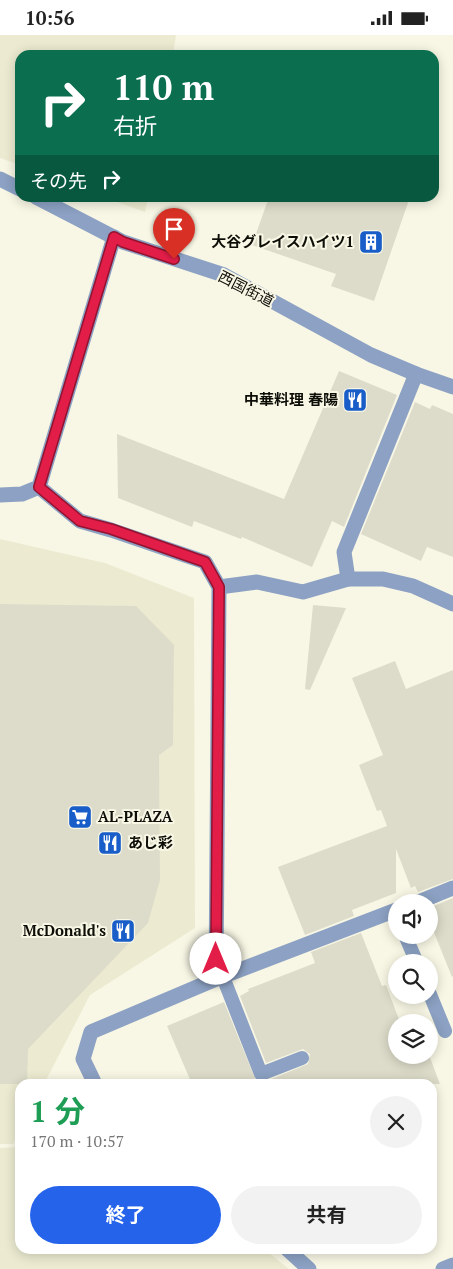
<!DOCTYPE html>
<html lang="ja">
<meta charset="utf-8">
<style>
:root{--surface:#fff;--page:#f2f2f2;--text:#222;--muted:#767676;--accent:#2563eb}
body{margin:0;font-family:"PT Serif","Noto Sans JP",serif;background:var(--page);color:var(--text);height:100vh;display:flex;flex-direction:column;font-size:19px;white-space:nowrap}
*{box-sizing:border-box;margin:0}
p{font-size:16px;color:var(--muted)}
.icon{flex:none;width:28px;height:28px;fill:none;stroke:currentColor;stroke-width:2;stroke-linecap:round;stroke-linejoin:round}
.map{position:relative;flex:1;overflow:hidden}
.drawer{position:absolute;left:15px;top:1044px;width:422px;height:175px;display:flex;flex-direction:column;background:var(--surface);border-radius:15px;box-shadow:0 2px 12px #0003}
.drawer>*{flex:none}
.hud{position:absolute;left:15px;top:15px;width:424px;height:152px;border-radius:15px;box-shadow:0 2px 12px #0003;background:#0b6e4f;color:#fff;overflow:hidden}
.fabs{position:absolute;left:388px;top:859px;display:grid;gap:10px}
.fabs a{display:grid;place-items:center;width:50px;height:50px;border-radius:50%;background:var(--surface);box-shadow:0 2px 12px #0003;font-size:25px}
.pin{position:absolute;display:grid;place-items:center;width:42px;height:42px;color:#fff;margin:-51px -21px;border-radius:50% 50% 50% 0;rotate:-45deg;box-shadow:0 0 5px #0007}
.pin .icon{rotate:45deg}
.me{position:absolute;width:55px;margin:-28px;rotate:0deg;stroke-linejoin:round;filter:drop-shadow(0 0 4px #0008)}
.turn{display:flex;align-items:center;gap:18px;height:105px;padding:0 15px;font-size:22px}
.turn .icon{width:65px;height:65px;stroke-width:2.5}
.turn b{display:block;font-size:35px;line-height:42px}
.then{display:flex;align-items:center;height:48px;padding:0 15px;background:#0003;gap:10px;font-size:19px}
.round{display:grid;place-items:center;flex:none;width:52px;height:52px;border-radius:26px;background:var(--page)}
.headline{display:flex;align-items:center;justify-content:space-between;height:85px;padding:0 15px}
h1{font-size:30px;font-weight:700;line-height:38px;color:#1e9e55}
.button{display:flex;gap:10px;margin-top:auto;padding:10px 15px}
.button a{flex:1;height:58px;border-radius:30px;background:var(--accent);color:#fff;font-size:20px;font-weight:700;line-height:58px;text-align:center}
.button a+a{background:var(--page);color:var(--text)}
.status{display:flex;justify-content:space-between;align-items:center;height:35px;padding:0 25px;background:var(--surface);direction:ltr}
.status svg{height:14px;fill:currentColor}
.map>svg:first-child{display:block}
.built{fill:#ecebd1}
.building{fill:#dddcca}
.lines{fill:none;stroke-linecap:round;stroke-linejoin:round}
.lane{stroke:#8ca1c3;stroke-width:14}
.street{stroke:#8ca1c3;stroke-width:15}
.route-casing{stroke:#92132f;stroke-width:12}
.route{stroke:#e11d48;stroke-width:9}
.labels{text-anchor:middle;stroke-width:4;stroke-linejoin:round;paint-order:stroke}
.poi-label{font-size:15px;font-weight:bold;fill:#0e0e08;stroke:#f8f7e5;text-anchor:end}
.street-label{font-size:15px;fill:#0e0e08;stroke:#f8f7e5}
</style>
<div class="status"><b>10:56</b><svg viewBox="0 0 49 12"><path d="M0 12V9h3v3zM5 12V6h3v6zM10 12V3h3v9zM15 12V0h3v12zM26 1h20v11H26zM47 4h2v5h-2z"/></svg></div>
<div class="map">
<svg width="453" height="1234" viewBox="0 0 453 1234">
<rect width="100%" height="100%" fill="#f8f7e5"/>
<g class="built">
<path d="M0,0H176L173,20H20V130L0,123Z"/>
<path d="M106,163H148L145,177Z"/>
<path d="M0,504L105,528L194,563L195,893L90,960L44,1049H20V1095L13,1109H0Z"/>
<path d="M20,1112V1214H264L289,1234H0V1113Z"/>
</g>
<g class="building">
<path d="M269,162H410L374,266L331,251L336,239L252,210Z"/>
<path d="M339,336L397,360L344,492L332,486L312,532L242,502L241,504L194,486L192,492L118,463L117,399L284,464Z"/>
<path d="M415,367L430,374L432,370L453,379V522L427,512L421,526L361,499Z"/>
<path d="M0,569L136,571L174,610L173,710L159,720L160,845L148,888L28,1014L27,1049H0Z"/>
<path d="M313,570L346,573L310,655L305,654Z"/>
<path d="M395,626L406,654L453,635V844L418,857L415,851L411,853L396,814V858L352,875L354,881L305,900L278,832L387,791L381,775L377,776L359,730L383,720L352,643Z"/>
<path d="M453,863V941L452,942L429,885V873Z"/>
<path d="M361,898L382,951L386,950L400,987L404,986L405,988H396V1020H429L440,1049H192L167,991L224,967L256,1046L264,1047L308,1029L310,1019L303,1014L266,1028L240,961L249,956L248,954L315,928L311,917Z"/>
</g>
<g class="lines">
<g class="lane">
<path d="M405,900L417,928"/>
<path d="M223,942L261,1039L302,1023"/>
<path d="M429,957L445,996"/>
</g>
<g class="street">
<path d="M0,144L20,154"/>
<path d="M36,162L123,207L224,240L371,320L416,339L453,352"/>
<path d="M39,452L80,486L111,495L205,527L219,552L216,944L396,875"/>
<path d="M0,460L22,459L39,452L114,202"/>
<path d="M348,544L344,517L416,339"/>
<path d="M219,552L257,547L303,557L348,544H383L413,551L453,569"/>
<path d="M416,868L453,853"/>
<path d="M95,1049L83,1024L91,997L216,944"/>
<path d="M287,1214L309,1234"/>
<path d="M443,1234L453,1230"/>
</g>
</g>
<g class="lines">
<defs>
<path id="route" d="M174,224L123,207L114,202L39,452L80,486L111,494L205,527L219,552L216,924"/>
</defs>
<use href="#route" class="route-casing"/>
<use href="#route" class="route"/>
</g>
<defs>
<symbol id="building-square" viewBox="-11 -11 22 22"><rect x="-9" y="-9" width="18" height="18" rx="4" fill="#185dc8" stroke="#f8f7e5"/><path d="M-4-6H4V6H1V3H-1V6H-4ZM-2.5-4.3h1.7v1.8h-1.7ZM.8-4.3h1.7v1.8H.8ZM-2.5-1h1.7V.8h-1.7ZM.8-1h1.7V.8H.8Z" fill="#fff"/></symbol>
<symbol id="restaurant-square" viewBox="-11 -11 22 22"><rect x="-9" y="-9" width="18" height="18" rx="4" fill="#185dc8" stroke="#f8f7e5"/><path d="M-5-6h1v4h1v-4h1v4h1v-4h1v5L-1.5 .5V6h-2V.5L-5-1ZM5-6V6H3V1.5H1.5Q1.5-4 5-6Z" fill="#fff"/></symbol>
<symbol id="supermarket-square" viewBox="-11 -11 22 22"><rect x="-9" y="-9" width="18" height="18" rx="4" fill="#185dc8" stroke="#f8f7e5"/><path d="M-6-5.5h2.5l.6 2H6L4.5 2H-2.5L-4.4-4H-6ZM-1.5 3.2a1.3 1.3 0 1 0 .1 0ZM3 3.2a1.3 1.3 0 1 0 .1 0Z" fill="#fff"/></symbol>
</defs>
<g fill-rule="evenodd">
<use href="#building-square" x="357" y="193" width="28" height="28"/>
<use href="#restaurant-square" x="341" y="351" width="28" height="28"/>
<use href="#supermarket-square" x="66" y="768" width="28" height="28"/>
<use href="#restaurant-square" x="96" y="794" width="28" height="28"/>
<use href="#restaurant-square" x="109" y="882" width="28" height="28"/>
</g>
<g class="labels">
<g class="poi-label">
<text x="354" y="212">大谷グレイスハイツ1</text>
<text x="338" y="370">中華料理 春陽</text>
<text x="98" y="787" text-anchor="start">AL-PLAZA</text>
<text x="128" y="813" text-anchor="start">あじ彩</text>
<text x="106" y="901">McDonald's</text>
</g>
<g class="street-label">
<text transform="translate(246 254) rotate(27)" y="5">西国街道</text>
</g>
</g>
</svg>
<div class="fabs">
<a><svg class="icon" aria-label="sound" viewBox="0 0 24 24"><path d="M4 9h4l5-4v14l-5-4H4zM17 9q2 3 0 6"/></svg></a>
<a><svg class="icon" aria-label="search" viewBox="0 0 24 24"><circle cx="10" cy="10" r="6"/><path d="M15 15l6 6"/></svg></a>
<a><svg class="icon" aria-label="layers" viewBox="0 0 24 24"><path d="M12 4l9 5-9 5-9-5zM3 14l9 5 9-5"/></svg></a>
</div>
<div class="pin" style="left:174px;top:224px;background:#d93025"><svg class="icon" aria-label="arrive" viewBox="0 0 24 24"><path d="M6 21V4h12l-3 4 3 4H6"/></svg></div>
<svg class="me" style="left:216px;top:924px" viewBox="-20 -20 40 40"><circle r="19" fill="#fff"/><path d="M0-13L10 11 0 6-10 11z" fill="#e11d48"/></svg>
<div class="hud">
<div class="turn"><svg class="icon" aria-label="right" viewBox="0 0 24 24"><path d="M7 20v-9h11M14 6l5 5-5 5"/></svg><div><b>110 m</b>右折</div></div>
<div class="then">その先<svg class="icon" aria-label="right" viewBox="0 0 24 24"><path d="M7 20v-9h11M14 6l5 5-5 5"/></svg></div>
</div>
<section class="drawer">
<div class="headline"><div><h1>1 分</h1><p>170 m · 10:57</p></div><a class="round"><svg class="icon" aria-label="close" viewBox="0 0 24 24"><path d="M6 6l12 12M18 6L6 18"/></svg></a></div>
<div class="button"><a>終了</a><a>共有</a></div>
</section>
</div>
